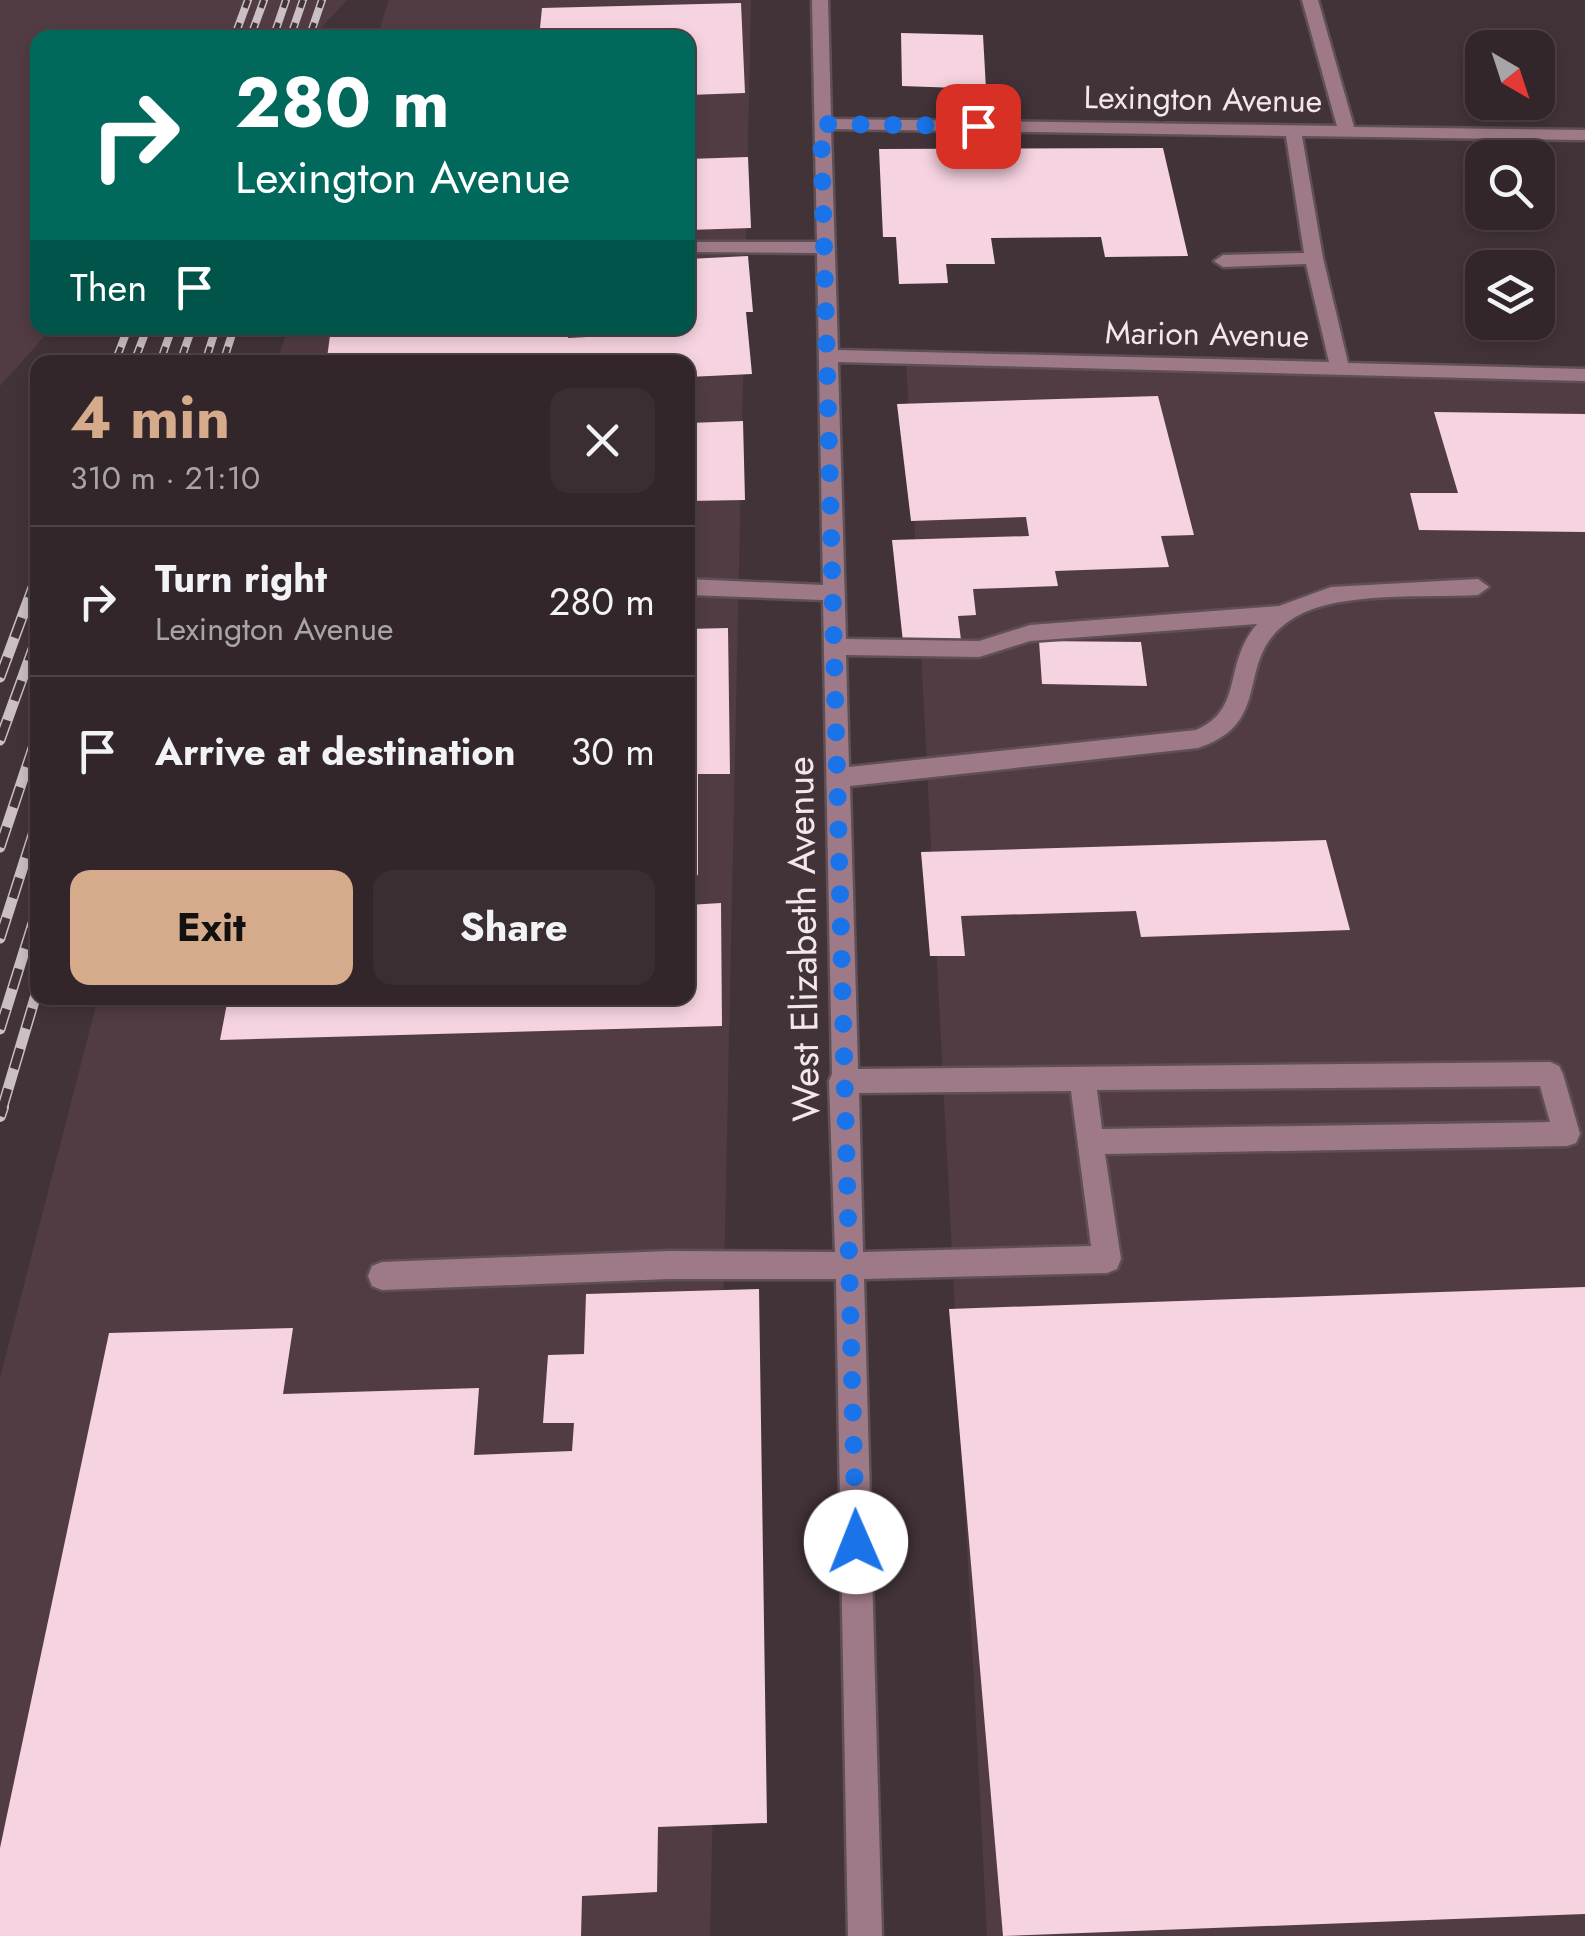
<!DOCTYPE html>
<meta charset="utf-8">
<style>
:root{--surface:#32262b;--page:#3a2e33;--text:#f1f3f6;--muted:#a8a5a9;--line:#4d4347;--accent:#d6ab8b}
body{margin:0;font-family:Jost,sans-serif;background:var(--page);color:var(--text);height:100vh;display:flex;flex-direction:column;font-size:38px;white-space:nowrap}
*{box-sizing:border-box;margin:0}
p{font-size:32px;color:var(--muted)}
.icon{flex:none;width:55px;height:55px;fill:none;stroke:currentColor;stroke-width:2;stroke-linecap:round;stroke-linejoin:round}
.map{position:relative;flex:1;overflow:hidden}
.sheet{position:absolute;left:30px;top:355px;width:665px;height:650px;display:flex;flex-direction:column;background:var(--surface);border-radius:20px;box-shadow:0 5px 15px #0003,0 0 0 2px var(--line)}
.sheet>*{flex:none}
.hud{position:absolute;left:30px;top:30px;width:665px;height:305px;border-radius:20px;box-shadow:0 5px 15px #0003,0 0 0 2px var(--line);background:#00695c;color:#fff;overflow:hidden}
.needle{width:65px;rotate:141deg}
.fabs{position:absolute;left:1465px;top:30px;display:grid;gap:20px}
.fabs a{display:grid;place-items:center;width:90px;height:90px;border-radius:20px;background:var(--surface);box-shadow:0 5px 15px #0003,0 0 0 2px var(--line);font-size:50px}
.pin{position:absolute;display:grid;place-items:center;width:85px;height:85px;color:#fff;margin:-42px;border-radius:20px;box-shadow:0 5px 15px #0006}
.me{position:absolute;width:110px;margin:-55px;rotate:359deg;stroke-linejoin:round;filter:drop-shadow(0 0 8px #0008)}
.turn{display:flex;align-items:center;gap:35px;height:210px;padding:0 40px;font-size:45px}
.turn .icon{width:130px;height:130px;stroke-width:2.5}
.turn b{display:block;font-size:70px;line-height:85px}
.then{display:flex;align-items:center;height:95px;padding:0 40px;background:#0003;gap:20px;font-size:38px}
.round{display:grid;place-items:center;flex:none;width:105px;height:105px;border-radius:20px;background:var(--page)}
.overview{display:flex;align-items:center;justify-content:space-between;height:170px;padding:0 40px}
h1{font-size:60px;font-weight:700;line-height:75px;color:var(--accent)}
.primary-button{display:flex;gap:20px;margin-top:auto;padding:20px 40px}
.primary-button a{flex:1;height:115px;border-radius:20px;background:var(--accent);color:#111;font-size:40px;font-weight:700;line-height:115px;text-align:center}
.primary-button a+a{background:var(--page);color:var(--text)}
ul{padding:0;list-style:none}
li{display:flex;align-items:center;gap:30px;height:150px;padding:0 40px;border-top:2px solid var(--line)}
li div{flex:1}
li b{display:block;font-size:38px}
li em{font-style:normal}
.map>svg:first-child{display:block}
.built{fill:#523c44}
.building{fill:#f6d3e0}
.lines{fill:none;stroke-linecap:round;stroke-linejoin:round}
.minor-casing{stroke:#5e5055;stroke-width:5}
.minor{fill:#9e7a88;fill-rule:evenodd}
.rail-far2-casing{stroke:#cabfc3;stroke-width:8}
.rail-far1-casing{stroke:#cabfc3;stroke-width:11}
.rail-casing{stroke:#cabfc3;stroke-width:12}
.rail-far2{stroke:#423339;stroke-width:5;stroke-dasharray:16;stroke-linecap:butt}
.rail-far1{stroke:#423339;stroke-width:8;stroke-dasharray:21;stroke-linecap:butt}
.rail{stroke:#423339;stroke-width:9;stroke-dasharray:28;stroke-linecap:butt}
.route{stroke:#1a73e8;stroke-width:18;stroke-dasharray:0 32.4}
.labels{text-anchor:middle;stroke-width:10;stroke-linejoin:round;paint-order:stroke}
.far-street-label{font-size:32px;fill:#f2e8eb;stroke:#423339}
.street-label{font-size:38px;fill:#f2e8eb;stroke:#423339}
</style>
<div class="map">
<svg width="1585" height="1936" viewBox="0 0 1585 1936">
<rect width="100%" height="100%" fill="#423339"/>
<g class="built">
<path d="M0,0H347L313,37L38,38V328H52L0,386Z"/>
<path d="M389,0H751L710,1936H0V1378L98,998H688V362H277L288,328H688V38L377,37Z"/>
<path d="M906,358L1585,381V1936H987Z"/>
</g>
<g class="building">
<path d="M741,3L745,93L688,95V38H539L542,8Z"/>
<path d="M901,33L983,35L986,89L902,86Z"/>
<path d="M1163,148L1188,256L1105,257L1101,237L991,238L995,264H946L948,283L899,284L896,237H883L879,149Z"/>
<path d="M748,157L751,228L688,230V159Z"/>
<path d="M748,256L753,312H746L752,374L688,377V362H332V357L327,358L331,328H494V336L536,334V328H568V338L664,333V328H688V259Z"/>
<path d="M1158,396L1194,535L1161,536L1169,567L1055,571L1058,586L973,589L976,615L958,616L961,640L903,642L892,540L1029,536L1026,517L911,521L897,404Z"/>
<path d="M1434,412L1585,414V532L1419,530L1410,493H1458Z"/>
<path d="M743,421L745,500L688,501V423Z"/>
<path d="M728,628L730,774H698V875L688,876V629Z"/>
<path d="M1039,641L1141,642L1147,686L1042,684Z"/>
<path d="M1326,840L1350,930L1141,937L1136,911L961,916L965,956H930L921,852Z"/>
<path d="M721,903L722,1026L220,1040L228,998H688V905Z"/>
<path d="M1585,1287V1914L1003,1936L949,1309Z"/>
<path d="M759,1289L767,1823L658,1827L657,1892L582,1896L581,1936H0V1848L109,1333L293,1328L283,1394L479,1388L474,1455L572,1451L574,1423H543L548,1355L584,1354L586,1294Z"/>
</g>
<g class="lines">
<defs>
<path id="minor" d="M812,0H828L831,119L1337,126L1302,0H1318L1354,127L1585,130V140L1302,136L1323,258L1348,363L1585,369V381L838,362L846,639L979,641L1030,625L1279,606L1331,587L1478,579L1489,587L1478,595C1426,598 1342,591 1297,616C1228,655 1280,721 1198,748L850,786L858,1069L1550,1062L1559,1066L1563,1074L1580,1134L1576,1143L1567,1146L1105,1154L1121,1259L1117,1269L1107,1273L864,1279L882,1936H848L836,1279H669L382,1290L372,1286L368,1276L372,1266L382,1262L669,1251L835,1252L829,1081L832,1074L823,600L688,595V579L823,585L817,253L688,252V242H817ZM831,129L1286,136L1304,253L1223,255L1214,261L1223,267L1306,264L1329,362L838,350ZM1257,624C1222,665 1245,709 1196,730L849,767L846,655L979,657L1030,641ZM1540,1086L1550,1122L1102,1129L1097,1090ZM1071,1091L1091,1246L863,1252L859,1093Z"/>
</defs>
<use href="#minor" class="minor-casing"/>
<use href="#minor" class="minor"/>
<defs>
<g id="rail-far2">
<path d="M234,38L248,0"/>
<path d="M250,38L264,0"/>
<path d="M273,38L286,0"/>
<path d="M290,38L303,0"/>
<path d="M309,38L322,0"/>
<path d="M115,362L128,328"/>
<path d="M134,362L147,328"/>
<path d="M160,362L172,328"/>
<path d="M180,362L192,328"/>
<path d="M205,362L216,328"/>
<path d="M223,362L234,328"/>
</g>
<g id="rail-far1">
<path d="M0,677L38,574"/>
<path d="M0,740L38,635"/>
<path d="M0,847L38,733"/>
<path d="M0,938L38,819"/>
<path d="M0,1029L38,907"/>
<path d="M2,1109L38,988"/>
</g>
<path id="rail" d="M0,1116L3,1107"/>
</defs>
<use href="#rail-far2" class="rail-far2-casing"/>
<use href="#rail-far1" class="rail-far1-casing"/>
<use href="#rail" class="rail-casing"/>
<use href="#rail-far2" class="rail-far2"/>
<use href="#rail-far1" class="rail-far1"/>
<use href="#rail" class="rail"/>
</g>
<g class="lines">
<path class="route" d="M856,1542L821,124L978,126"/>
</g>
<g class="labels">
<g class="far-street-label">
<text transform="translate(1203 99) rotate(1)" y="11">Lexington Avenue</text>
<text transform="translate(1207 334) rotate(1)" y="11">Marion Avenue</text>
</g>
<g class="street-label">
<text transform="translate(803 939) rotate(-91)" y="13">West Elizabeth Avenue</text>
</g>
</g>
</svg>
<div class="fabs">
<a><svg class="needle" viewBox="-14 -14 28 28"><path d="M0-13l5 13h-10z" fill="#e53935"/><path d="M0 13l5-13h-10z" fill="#a8a5a9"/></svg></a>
<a><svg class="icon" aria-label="search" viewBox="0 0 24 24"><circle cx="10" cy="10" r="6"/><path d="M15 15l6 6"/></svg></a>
<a><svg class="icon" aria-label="layers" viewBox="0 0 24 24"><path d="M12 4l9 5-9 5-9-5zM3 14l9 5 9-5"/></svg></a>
</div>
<div class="pin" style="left:978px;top:126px;background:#d93025"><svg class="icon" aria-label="arrive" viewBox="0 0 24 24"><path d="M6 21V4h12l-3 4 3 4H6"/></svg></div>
<svg class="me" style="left:856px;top:1542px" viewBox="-20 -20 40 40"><circle r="19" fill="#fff"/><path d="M0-13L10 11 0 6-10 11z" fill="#1a73e8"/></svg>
<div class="hud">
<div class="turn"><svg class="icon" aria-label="right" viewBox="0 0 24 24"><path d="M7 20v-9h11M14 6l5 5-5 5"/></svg><div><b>280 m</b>Lexington Avenue</div></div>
<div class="then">Then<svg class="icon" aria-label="arrive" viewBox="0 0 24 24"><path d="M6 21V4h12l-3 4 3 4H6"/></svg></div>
</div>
<section class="sheet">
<div class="overview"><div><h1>4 min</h1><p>310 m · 21:10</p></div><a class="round"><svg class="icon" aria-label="close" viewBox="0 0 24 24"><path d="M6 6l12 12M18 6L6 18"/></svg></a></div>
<ul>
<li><svg class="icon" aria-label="right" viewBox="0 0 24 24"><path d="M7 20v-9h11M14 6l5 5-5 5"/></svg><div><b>Turn right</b><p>Lexington Avenue</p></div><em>280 m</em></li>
<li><svg class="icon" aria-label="arrive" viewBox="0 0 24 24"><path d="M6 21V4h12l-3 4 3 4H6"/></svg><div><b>Arrive at destination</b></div><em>30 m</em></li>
</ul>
<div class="primary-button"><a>Exit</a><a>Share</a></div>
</section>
</div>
